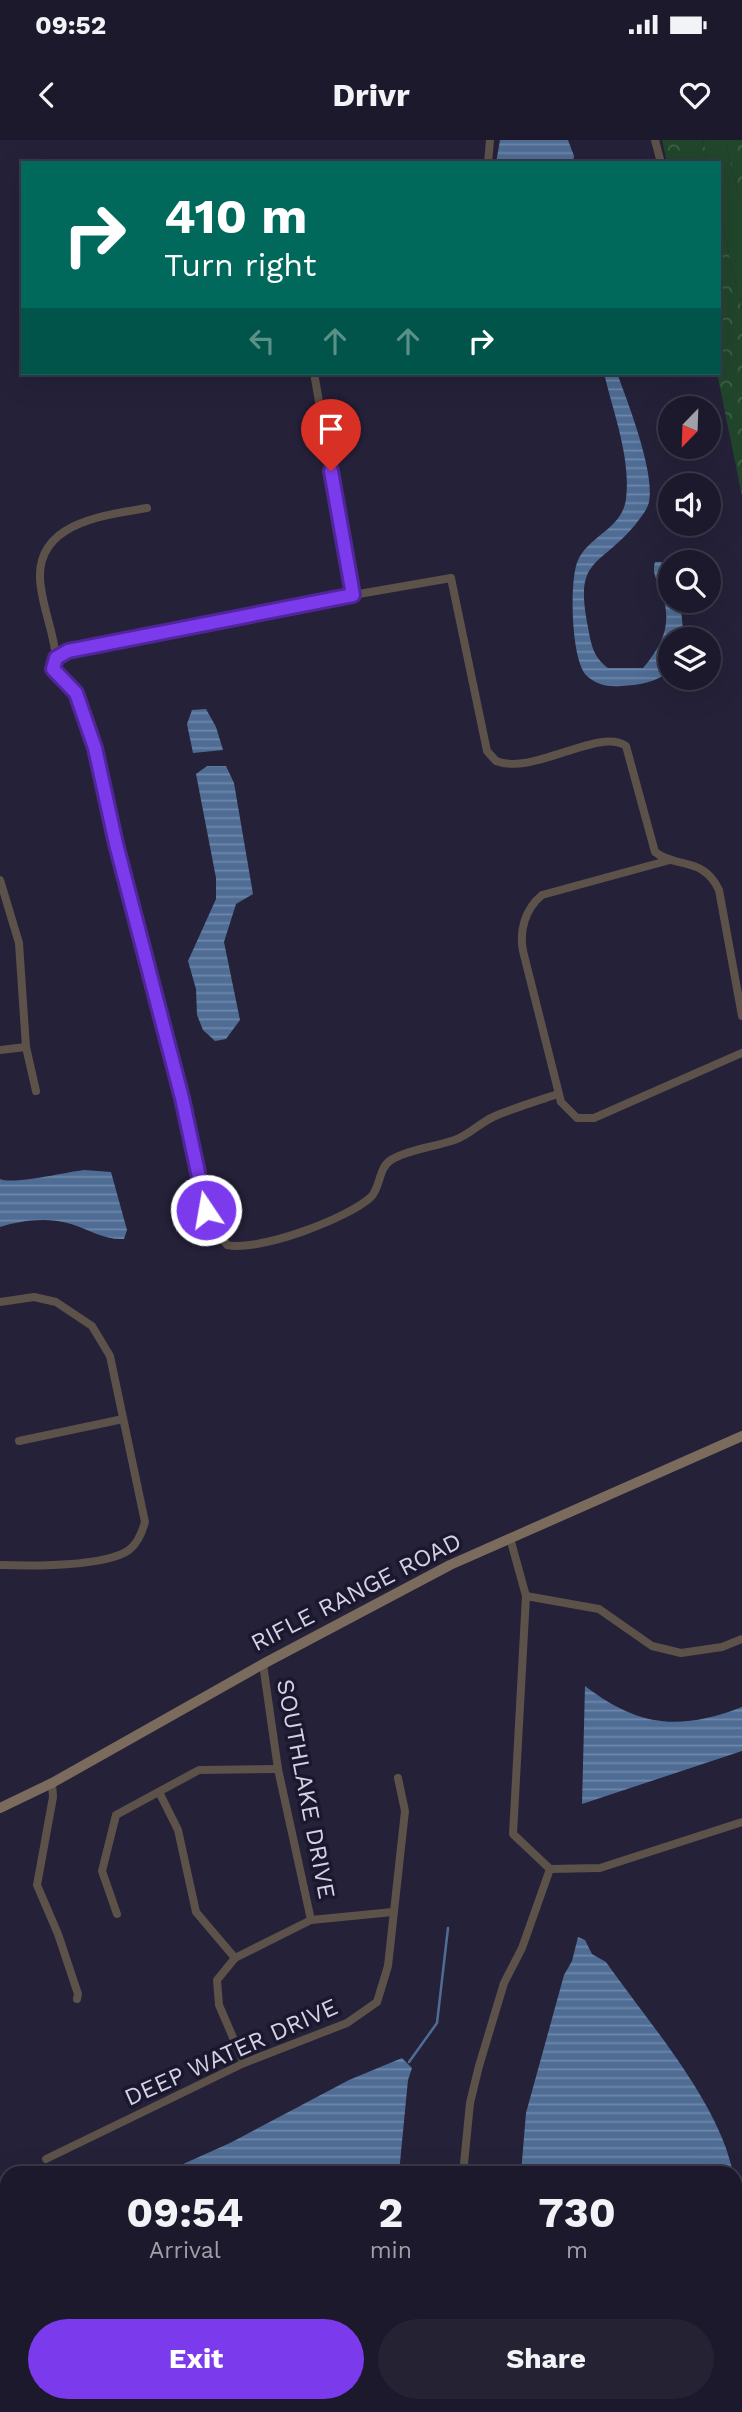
<!DOCTYPE html>
<style>
:root{--surface:#1b192b;--page:#242233;--text:#f1f3f6;--muted:#a0a0a9;--line:#393847;--accent:#7c3aed}
body{margin:0;font-family:"Work Sans",sans-serif;background:var(--page);color:var(--text);height:100vh;display:flex;flex-direction:column;font-size:26px;white-space:nowrap}
*{box-sizing:border-box;margin:0}
p{font-size:23px;color:var(--muted)}
.icon{flex:none;width:38px;height:38px;fill:none;stroke:currentColor;stroke-width:2;stroke-linecap:round;stroke-linejoin:round}
.map{position:relative;flex:1;overflow:hidden}
.side{position:absolute;left:0px;top:2026px;width:742px;height:247px;display:flex;flex-direction:column;background:var(--surface);border-radius:21px 21px 0 0;box-shadow:0 7px 28px #0002,0 0 0 2px var(--line)}
.side>*{flex:none}
.hud{position:absolute;left:21px;top:21px;width:700px;height:214px;border-radius:0px;box-shadow:0 7px 28px #0002,0 0 0 2px var(--line);background:#00695c;color:#fff;overflow:hidden}
.needle{width:46px;rotate:203deg}
.fabs{position:absolute;left:658px;top:256px;display:grid;gap:14px}
.fabs a{display:grid;place-items:center;width:63px;height:63px;border-radius:50%;background:var(--surface);box-shadow:0 7px 28px #0002,0 0 0 2px var(--line);font-size:35px}
.pin{position:absolute;display:grid;place-items:center;width:60px;height:60px;color:#fff;margin:-72px -30px;border-radius:50% 50% 50% 0;rotate:-45deg;box-shadow:0 0 7px #0007}
.pin .icon{rotate:45deg}
.me{position:absolute;width:77px;margin:-38px;rotate:348deg;stroke-linejoin:round;filter:drop-shadow(0 0 5px #0008)}
.turn{display:flex;align-items:center;gap:24px;height:147px;padding:0 28px;font-size:32px}
.turn .icon{width:91px;height:91px;stroke-width:2.5}
.turn b{display:block;font-size:49px;line-height:60px}
.lanes{display:flex;align-items:center;height:66px;padding:0 28px;background:#0003;justify-content:center;gap:35px;direction:ltr}
.lanes .off{opacity:.35}
.eta{display:flex;justify-content:space-evenly;align-items:center;height:119px;text-align:center}
.eta b{font-size:42px;font-weight:700;line-height:49px}
.cta{display:flex;gap:14px;margin-top:auto;padding:14px 28px}
.cta a{flex:1;height:80px;border-radius:42px;background:var(--accent);color:#fff;font-size:28px;font-weight:700;line-height:80px;text-align:center}
.cta a+a{background:var(--page);color:var(--text)}
.status{display:flex;justify-content:space-between;align-items:center;height:49px;padding:0 35px;background:var(--surface);direction:ltr}
.status svg{height:19px;fill:currentColor}
header{display:flex;justify-content:space-between;align-items:center;height:91px;padding:0 28px;background:var(--surface);font-size:32px;font-weight:700}
.map>svg:first-child{display:block}
.grass{fill:#21462b}
.forest{fill:url(#forest-crowns)}
.water{fill:url(#water-rules)}
.lines{fill:none;stroke-linecap:round;stroke-linejoin:round}
.stream{stroke:#4f6c94;stroke-width:2.5}
.minor{stroke:#5c5249;stroke-width:8}
.secondary{stroke:#7b6b5c;stroke-width:10}
.route-casing{stroke:#51269a;stroke-width:18}
.route{stroke:#7c3aed;stroke-width:12}
.labels{text-anchor:middle;stroke-width:7;stroke-linejoin:round;paint-order:stroke}
.street-label{font-size:24px;fill:#d3d2e2;stroke:#1b172f}
</style>
<div class="status"><b>09:52</b><svg viewBox="0 0 49 12"><path d="M0 12V9h3v3zM5 12V6h3v6zM10 12V3h3v9zM15 12V0h3v12zM26 1h20v11H26zM47 4h2v5h-2z"/></svg></div>
<header><svg class="icon" aria-label="back" viewBox="0 0 24 24"><path d="M15 5l-7 7 7 7"/></svg>Drivr<svg class="icon" aria-label="heart" viewBox="0 0 24 24"><path d="M12 20l-8-8c-3-5 5-10 8-4 3-6 11-1 8 4z"/></svg></header>
<div class="map">
<svg width="742" height="2272" viewBox="0 0 742 2272">
<defs>
<pattern id="forest-crowns" width="20" height="18" patternUnits="userSpaceOnUse" patternTransform="scale(1.75)"><rect width="20" height="18" fill="#21462b"/><path d="M2 6a3 3 0 1 1 6 0M12 15a3 3 0 1 1 6 0" fill="none" stroke="#406049"/></pattern>
<pattern id="water-rules" width="6" height="5" patternUnits="userSpaceOnUse" patternTransform="scale(1.75)"><rect width="6" height="5" fill="#4f6c94"/><path d="M0 2.5h6" fill="none" stroke="#7087a8"/></pattern>
</defs>
<rect width="100%" height="100%" fill="#242139"/>
<path class="grass" d="M703,0H725L742,69V171L719,70V23H708Z"/>
<g class="forest">
<path d="M662,0H703L708,23H667Z"/>
<path d="M725,0H742V69Z"/>
<path d="M719,70L742,171V356L717,233H719Z"/>
</g>
<g class="water">
<path d="M500,0H568L574,16L573,23H496Z"/>
<path d="M601,233H617C628,263 655,332 649,362C647,371 640,378 635,385C598,429 574,417 588,487C591,504 593,517 608,528H643C665,502 673,481 660,448C656,439 652,432 655,422H664L670,430V460H680L684,499H670V530C657,543 638,545 621,546C608,547 596,545 586,535C571,519 569,440 578,420C590,395 622,389 626,359C631,319 614,275 605,237Z"/>
<path d="M206,569L216,587L223,610L193,613L187,584L192,570Z"/>
<path d="M207,626H226L234,643L253,754L236,764L224,802L240,880L226,899L215,901L203,890L197,875L196,849L188,821L216,759V738L196,634Z"/>
<path d="M84,1030L111,1032L127,1090L124,1099C104,1100 90,1090 71,1084C49,1077 22,1080 0,1087V1039C12,1045 67,1032 84,1030Z"/>
<path d="M585,1546C639,1587 679,1591 742,1567V1611L582,1664Z"/>
<path d="M578,1797L585,1800L592,1814L606,1822C648,1882 719,1962 733,2033H521L526,1973L564,1835L572,1821Z"/>
<path d="M402,1918L412,1928L408,1940L399,2033H163L230,2003L349,1940Z"/>
<path d="M24,2266H368V2272H0Z"/>
<path d="M496,2266H541L539,2272H494Z"/>
</g>
<g class="lines">
<path class="stream" d="M409,1922L437,1883L448,1788"/>
<g class="minor">
<path d="M655,0L661,23"/>
<path d="M488,23L490,0"/>
<path d="M314,233L353,455L451,438L487,611L496,621C533,636 599,587 626,606L655,712C677,729 703,716 719,750L742,876"/>
<path d="M353,455L68,511L56,518L53,529L76,553L95,608L111,685L182,958L206,1071L227,1105C258,1112 347,1079 371,1057C381,1047 378,1028 391,1020C409,1009 436,1007 457,999C470,994 480,983 493,977C514,968 537,961 558,954"/>
<path d="M56,518C54,491 41,465 40,438C38,382 106,375 147,368"/>
<path d="M670,720L542,755C525,769 519,791 523,811L561,962L577,978H594L742,913"/>
<path d="M0,740L19,803L26,907L36,951"/>
<path d="M0,910L26,907"/>
<path d="M0,1162L34,1157L56,1162L92,1186L110,1216L145,1382C142,1393 138,1403 129,1410C105,1427 30,1426 0,1425"/>
<path d="M19,1301L123,1279"/>
<path d="M510,1398L526,1456L513,1694L550,1729L600,1728L742,1682"/>
<path d="M526,1456L599,1469L652,1506L681,1513L722,1507L742,1499"/>
<path d="M263,1524L278,1629L311,1780"/>
<path d="M52,1643L53,1657L37,1745L58,1794L78,1854L77,1859"/>
<path d="M159,1652L178,1690L196,1772L235,1818"/>
<path d="M117,1774L102,1731L116,1675L199,1630L278,1629"/>
<path d="M244,1923L219,1865L217,1840L235,1818L311,1780L393,1772"/>
<path d="M46,2019L244,1923L347,1883L377,1862L388,1826L405,1671L398,1638"/>
<path d="M463,2034L470,1963L479,1926L504,1843L522,1808L550,1729"/>
<path d="M735,2125L742,2117"/>
<path d="M718,2266L719,2268"/>
<path d="M432,2272L433,2266"/>
</g>
<path class="secondary" d="M0,1668L52,1643L263,1524L450,1425L742,1296"/>
</g>
<g class="lines">
<defs>
<path id="route" d="M206,1070L182,958L116,704L95,608L76,553L53,529L56,518L68,511L353,455L331,331"/>
</defs>
<use href="#route" class="route-casing"/>
<use href="#route" class="route"/>
</g>
<g class="labels">
<g class="street-label">
<text transform="translate(356 1452) rotate(-27)" y="8">RIFLE RANGE ROAD</text>
<text transform="translate(306 1649) rotate(79)" y="8">SOUTHLAKE DRIVE</text>
<text transform="translate(231 1912) rotate(-24)" y="8">DEEP WATER DRIVE</text>
</g>
</g>
</svg>
<div class="fabs">
<a><svg class="needle" viewBox="-14 -14 28 28"><path d="M0-13l5 13h-10z" fill="#e53935"/><path d="M0 13l5-13h-10z" fill="#a0a0a9"/></svg></a>
<a><svg class="icon" aria-label="sound" viewBox="0 0 24 24"><path d="M4 9h4l5-4v14l-5-4H4zM17 9q2 3 0 6"/></svg></a>
<a><svg class="icon" aria-label="search" viewBox="0 0 24 24"><circle cx="10" cy="10" r="6"/><path d="M15 15l6 6"/></svg></a>
<a><svg class="icon" aria-label="layers" viewBox="0 0 24 24"><path d="M12 4l9 5-9 5-9-5zM3 14l9 5 9-5"/></svg></a>
</div>
<div class="pin" style="left:331px;top:331px;background:#d93025"><svg class="icon" aria-label="arrive" viewBox="0 0 24 24"><path d="M6 21V4h12l-3 4 3 4H6"/></svg></div>
<svg class="me" style="left:206px;top:1070px" viewBox="-20 -20 40 40"><circle r="17" fill="#7c3aed" stroke="#fff" stroke-width="3"/><path d="M0-11L8 9 0 5-8 9z" fill="#fff"/></svg>
<div class="hud">
<div class="turn"><svg class="icon" aria-label="right" viewBox="0 0 24 24"><path d="M7 20v-9h11M14 6l5 5-5 5"/></svg><div><b>410 m</b>Turn right</div></div>
<div class="lanes"><svg class="icon off" aria-label="left" viewBox="0 0 24 24"><path d="M17 20v-9H6M10 6l-5 5 5 5"/></svg><svg class="icon off" aria-label="ahead" viewBox="0 0 24 24"><path d="M12 20V5M6 11l6-6 6 6"/></svg><svg class="icon off" aria-label="ahead" viewBox="0 0 24 24"><path d="M12 20V5M6 11l6-6 6 6"/></svg><svg class="icon" aria-label="right" viewBox="0 0 24 24"><path d="M7 20v-9h11M14 6l5 5-5 5"/></svg></div>
</div>
<section class="side">
<div class="eta">
<div><b>09:54</b><p>Arrival</p></div>
<div><b>2</b><p>min</p></div>
<div><b>730</b><p>m</p></div>
</div>
<div class="cta"><a>Exit</a><a>Share</a></div>
</section>
</div>
